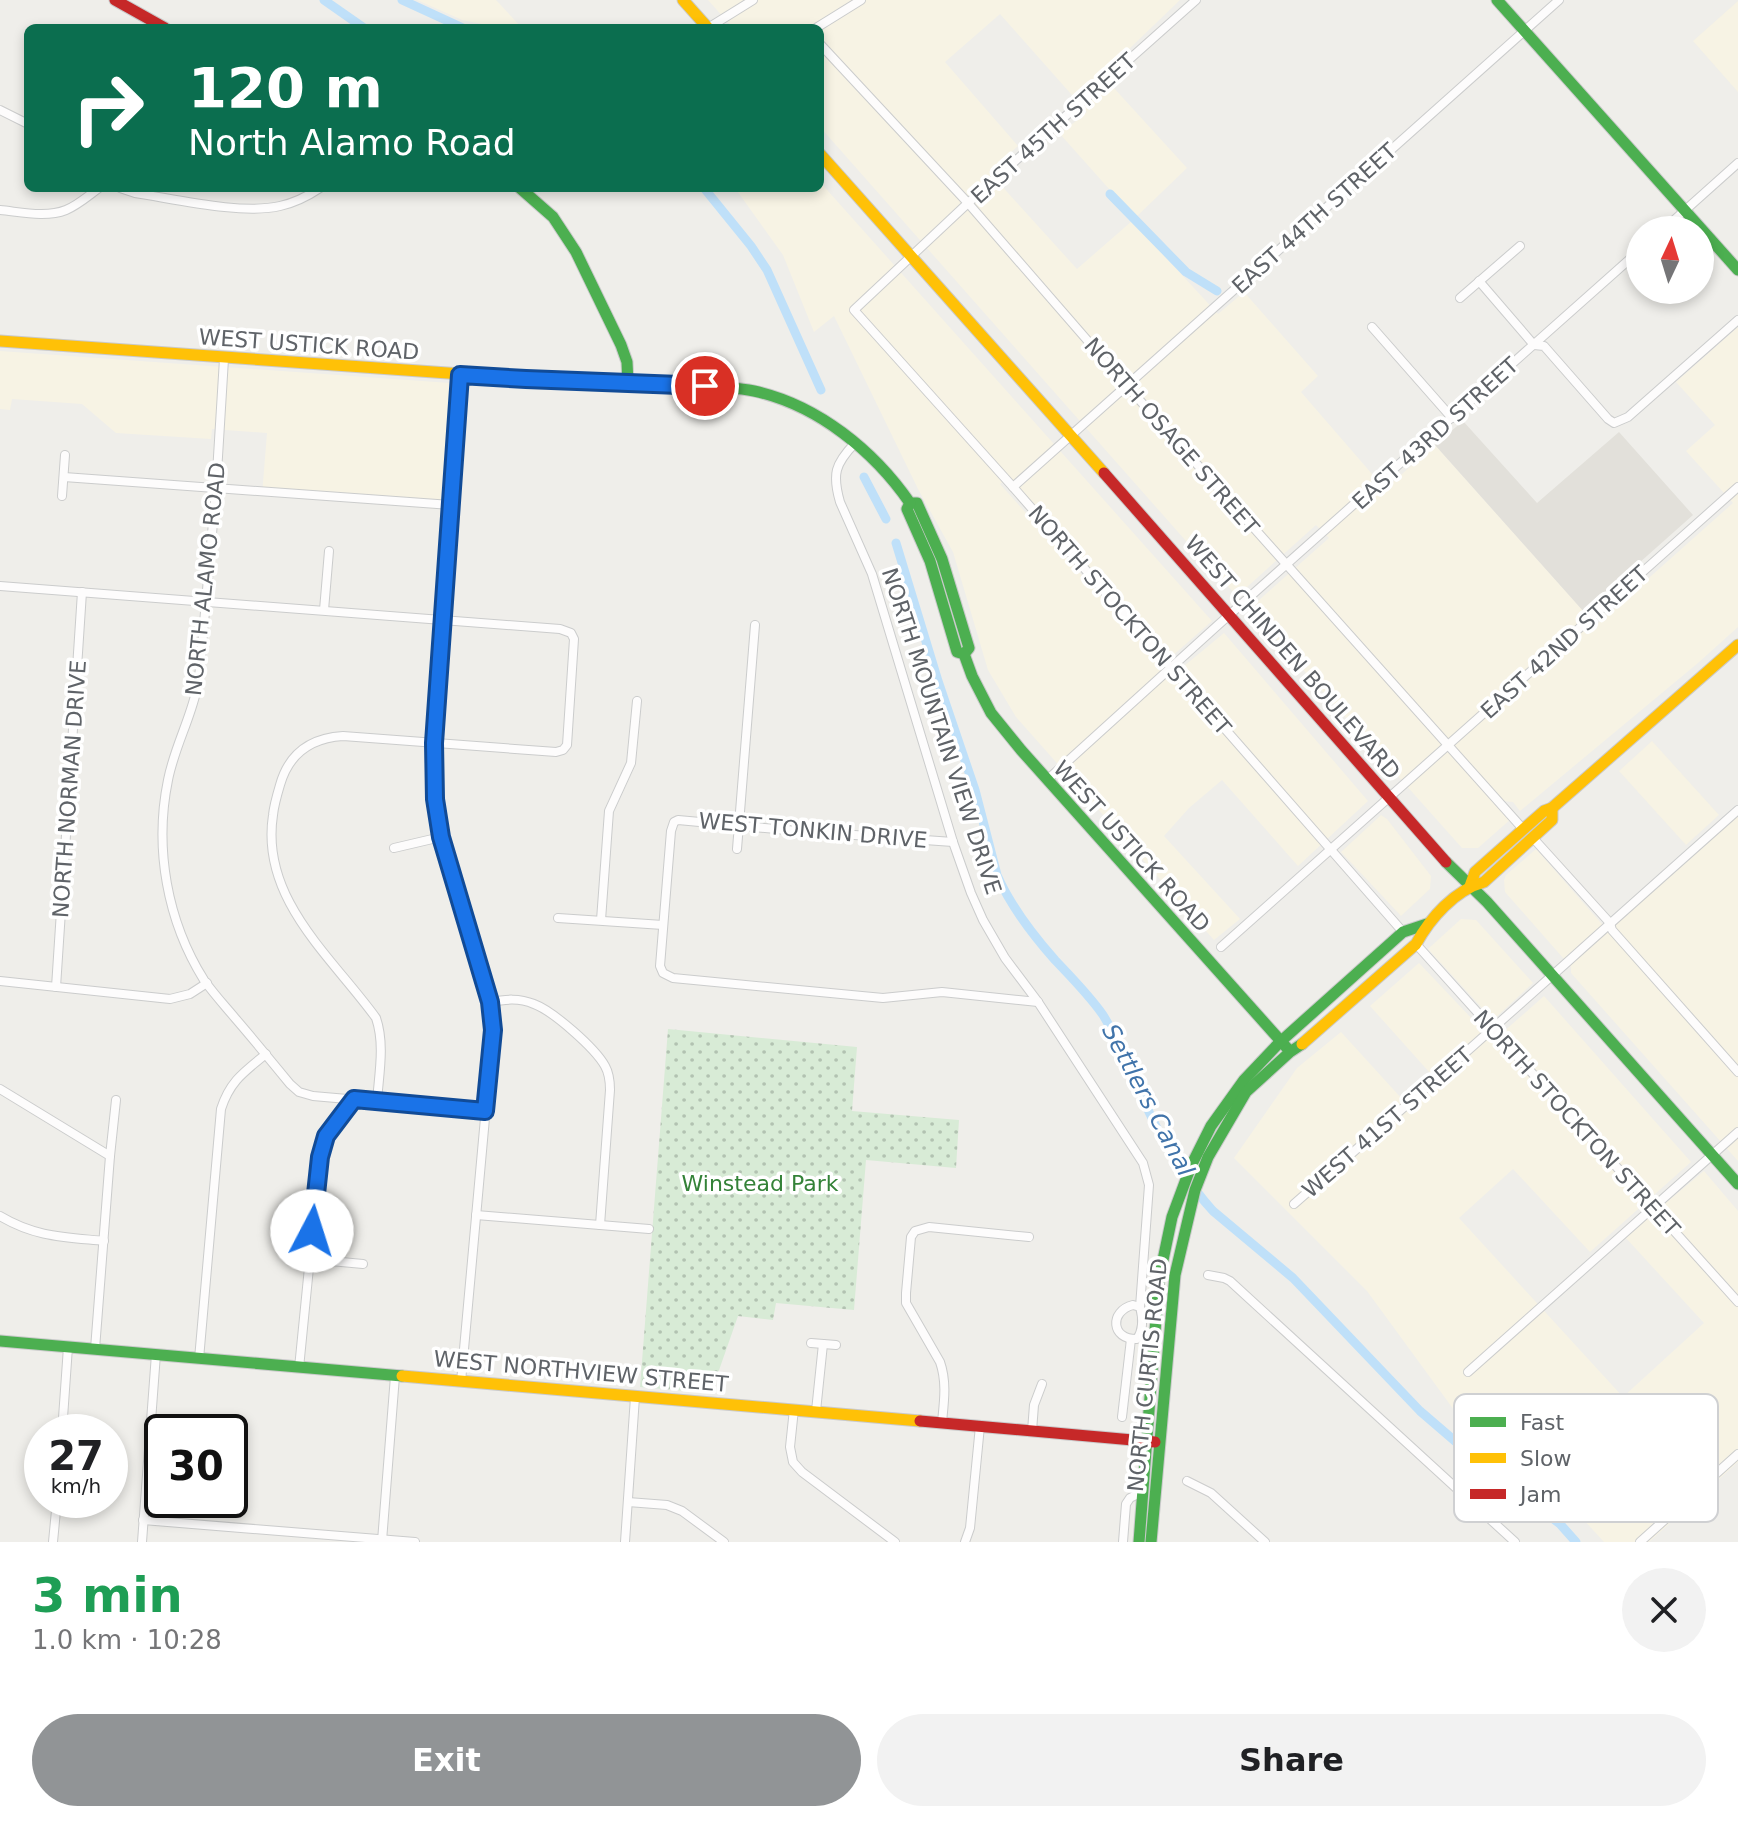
<!DOCTYPE html>
<meta charset="utf-8">
<style>
:root{--surface:#fff;--page:#f2f2f2;--text:#202124;--muted:#757577;--accent:#919496}
body{margin:0;font-family:"DejaVu Sans",sans-serif;background:var(--page);color:var(--text);height:100vh;display:flex;flex-direction:column;font-size:30px;white-space:nowrap}
*{box-sizing:border-box;margin:0}
p{font-size:26px;color:var(--muted)}
.icon{flex:none;width:44px;height:44px;fill:none;stroke:currentColor;stroke-width:2;stroke-linecap:round;stroke-linejoin:round}
.map{position:relative;height:1542px;overflow:hidden}
.drawer{display:flex;flex-direction:column;background:var(--surface);flex:1}
.drawer>*{flex:none}
.banner{position:absolute;left:24px;top:24px;width:800px;height:168px;border-radius:12px;box-shadow:0 4px 12px #0003;background:#0b6e4f;color:#fff;overflow:hidden}
.needle{width:52px;rotate:4deg}
.buttons{position:absolute;left:1626px;top:216px;display:grid;gap:16px}
.buttons a{display:grid;place-items:center;width:88px;height:88px;border-radius:50%;background:var(--surface);box-shadow:0 4px 12px #0003;font-size:40px}
.speed{position:absolute;left:24px;top:1414px;display:flex;gap:16px;font-size:40px;font-weight:700;text-align:center}
.speed>*{display:grid;place-content:center;width:104px;height:104px;border-radius:50%;background:var(--surface);box-shadow:0 4px 12px #0003;line-height:1}
.speed small{font-size:20px;font-weight:400}
.speed .limit{border:4px solid #111;border-radius:12px;background:#fff;color:#111}
.pin{position:absolute;display:grid;place-items:center;width:68px;height:68px;color:#fff;margin:-34px;border:4px solid #fff;border-radius:50%;box-shadow:0 2px 8px #0007}
.me{position:absolute;width:88px;margin:-44px;rotate:5deg;stroke-linejoin:round;filter:drop-shadow(0 0 6px #0008)}
.turn{display:flex;align-items:center;gap:28px;height:168px;padding:0 32px;font-size:36px}
.turn .icon{width:104px;height:104px;stroke-width:2.5}
.turn b{display:block;font-size:56px;line-height:68px}
.round{display:grid;place-items:center;flex:none;width:84px;height:84px;border-radius:42px;background:var(--page)}
.overview{display:flex;align-items:center;justify-content:space-between;height:136px;padding:0 32px}
h1{font-size:48px;font-weight:700;line-height:60px;color:#1e9e55}
.action{display:flex;gap:16px;margin-top:auto;padding:16px 32px}
.action a{flex:1;height:92px;border-radius:48px;background:var(--accent);color:#fff;font-size:32px;font-weight:700;line-height:92px;text-align:center}
.action a+a{background:var(--page);color:var(--text)}
.map>svg:first-child{display:block}
.commercial{fill:#f7f3e4}
.education{fill:#e2e0da}
.grass{fill:url(#grass-dots)}
.lines{fill:none;stroke-linecap:round;stroke-linejoin:round}
.canal{stroke:#bfe0f9;stroke-width:9}
.street-casing{stroke:#cbcccc;stroke-width:10}
.fast-casing{stroke:#cacacb;stroke-width:13}
.slow-casing{stroke:#cacacb;stroke-width:13}
.jam-casing{stroke:#cacacb;stroke-width:13}
.street{stroke:#fdfcfc;stroke-width:8}
.fast{stroke:#4caf50;stroke-width:11}
.slow{stroke:#ffc107;stroke-width:11}
.jam{stroke:#c62828;stroke-width:11}
.route-casing{stroke:#114b97;stroke-width:20}
.route{stroke:#1a73e8;stroke-width:14}
.labels{text-anchor:middle;stroke-width:7;stroke-linejoin:round;paint-order:stroke}
.street-label{font-size:22px;fill:#5f6368;stroke:#fff}
.park-label{font-size:22px;fill:#348238;stroke:#fff}
.water-label{font-size:24px;font-style:italic;fill:#4174aa;stroke:#fff}
.key{fill:#fff;stroke:#cfd0d2;stroke-width:2}
.key-label{font-size:22px;fill:#5f6368}
</style>
<div class="map">
<svg width="1738" height="1542" viewBox="0 0 1738 1542">
<defs>
<pattern id="grass-dots" width="8" height="8" patternUnits="userSpaceOnUse" patternTransform="scale(2)"><rect width="8" height="8" fill="#d8ebd6"/><path d="M2 2h.1M6 6h.1" fill="none" stroke="#b2c2b1" stroke-width="1.8" stroke-linecap="round"/></pattern>
</defs>
<rect width="100%" height="100%" fill="#efeeea"/>
<g class="commercial">
<path d="M417,0H496L522,28H502L462,20Z"/>
<path d="M708,0H1180L1102,75L1187,168L1135,218L1060,134L1087,112L1000,14L945,62L1018,146L989,172L1077,269L1132,221L1218,314L1244,292L1318,376L1301,392L1385,489L1435,445L1596,625L1733,503L1686,451L1715,425L1676,382L1738,327V627L1698,663L1520,811L1513,802L1502,801L1511,819L1478,848H1462L1249,609L1329,538L1316,525L1237,596L1186,541L820,127V37L822,36L820,28H815L812,25L807,28H733Z"/>
<path d="M1738,1V92L1693,41Z"/>
<path d="M820,182L1212,621L1170,658L1007,478L1000,484L1172,676L1224,633L1368,801L1298,866L1222,780L1189,808L1164,836L1240,919L1214,940L1016,717L988,670L953,552L918,489L834,316L814,332L783,255L735,188H820Z"/>
<path d="M0,351L450,383L440,509L262,495L267,433L212,429L211,439L116,433L82,404L12,399L10,410L0,409Z"/>
<path d="M1652,741L1719,815L1686,845L1619,771Z"/>
<path d="M1381,815L1387,819L1431,876L1430,889L1401,916L1341,852Z"/>
<path d="M1738,816V1161L1571,973V967L1505,892L1504,880L1506,875L1536,849L1608,931Z"/>
<path d="M1461,919L1476,920L1533,983L1493,1020L1428,949Z"/>
<path d="M1419,963L1493,1041L1544,996L1691,1162L1590,1252L1513,1169L1459,1218L1623,1397L1704,1323L1625,1237L1704,1171L1738,1211V1462L1649,1542H1604L1572,1507L1454,1410L1367,1291L1234,1158L1297,1068L1341,1032L1403,1100L1412,1107L1439,1083L1370,1006Z"/>
</g>
<path class="education" d="M1463,421L1537,503L1619,432L1693,515L1584,612L1435,445Z"/>
<path class="grass" d="M668,1029L857,1047L852,1111L959,1120L956,1168L866,1160L854,1310L776,1303L773,1320L738,1316L711,1393L640,1387Z"/>
<g class="lines">
<g class="canal">
<path d="M324,0L364,28"/>
<path d="M402,0L463,28"/>
<path d="M704,188L751,246L767,270L821,390"/>
<path d="M1110,194L1186,272L1217,291"/>
<path d="M864,477L886,519"/>
<path d="M896,543L938,681L975,790L997,875C1011,907 1032,934 1055,960C1072,978 1089,995 1103,1015C1122,1046 1135,1081 1150,1114C1165,1146 1189,1185 1213,1211L1293,1278L1420,1411L1477,1460L1560,1524L1576,1542"/>
</g>
<defs>
<g id="street">
<path d="M1196,0L968,203L854,310L1013,487L1403,932"/>
<path d="M708,28L753,0"/>
<path d="M816,28L861,0"/>
<path d="M820,44L968,203L1127,386L1523,829"/>
<path d="M0,110L28,124"/>
<path d="M120,188L135,193C175,199 242,215 280,206C294,203 308,196 320,188"/>
<path d="M0,210C21,212 46,218 66,210C78,205 88,196 99,188"/>
<path d="M1663,230L1738,163"/>
<path d="M1479,281L1534,345L1544,346L1608,419L1614,423L1628,417L1738,320"/>
<path d="M1460,298L1520,246"/>
<path d="M1372,327L1452,418"/>
<path d="M224,359L216,489L200,668C199,676 198,685 196,692C189,722 174,749 168,780C154,848 167,921 204,980C213,993 225,1006 235,1018C254,1040 272,1062 290,1084L299,1092L313,1096L485,1111"/>
<path d="M460,375L434,743C435,776 434,808 441,841C457,904 487,965 493,1030L461,1382"/>
<path d="M855,443C835,464 832,474 840,502L872,574L953,842L971,893L983,920L1005,958L1038,1002L1143,1163L1149,1185L1140,1307"/>
<path d="M64,477L451,505"/>
<path d="M1013,487L1559,0"/>
<path d="M62,496L65,455"/>
<path d="M0,586L560,629L571,633L574,639L567,745L563,750L556,752L343,736C311,738 289,753 280,785C277,795 274,805 273,815C260,899 332,957 376,1018C385,1044 379,1074 377,1101"/>
<path d="M324,610L329,551"/>
<path d="M1047,780L1218,625L1640,250"/>
<path d="M1533,838L1610,923L1612,930L1738,1072"/>
<path d="M953,842L798,831L678,820L674,822L671,831L660,966L663,973L673,978L883,998L942,992L1038,1002"/>
<path d="M394,848L441,837"/>
<path d="M737,849L755,625"/>
<path d="M558,918L663,925"/>
<path d="M601,920L609,811L631,763L637,701"/>
<path d="M1416,944L1738,1302"/>
<path d="M1221,947L1738,487"/>
<path d="M0,981L170,999L190,994L207,983"/>
<path d="M56,987L82,592"/>
<path d="M490,1002C506,999 519,998 534,1004C553,1011 595,1048 605,1066C609,1073 610,1082 610,1090L600,1225"/>
<path d="M0,1089L110,1156L95,1349"/>
<path d="M110,1156L116,1100"/>
<path d="M1294,1204C1443,1074 1590,941 1738,810"/>
<path d="M476,1215L649,1229"/>
<path d="M0,1216C35,1237 64,1237 104,1241"/>
<path d="M309,1259L363,1264"/>
<path d="M1208,1275L1224,1278L1230,1281L1515,1542"/>
<path d="M1133,1305L1140,1307C1143,1318 1144,1329 1137,1339C1111,1340 1109,1311 1133,1305Z"/>
<path d="M811,1343L836,1345"/>
<path d="M199,1359L221,1109C230,1081 244,1072 266,1054"/>
<path d="M299,1368L320,1157L326,1136L354,1099"/>
<path d="M1468,1372L1738,1132"/>
<path d="M794,1409L790,1447L793,1462L802,1472L895,1542"/>
<path d="M816,1411L823,1344"/>
<path d="M1122,1417L1131,1339"/>
<path d="M942,1422C944,1402 947,1382 940,1362L906,1303V1293L911,1237L915,1231L929,1227L1029,1237"/>
<path d="M1032,1431L1034,1405L1042,1384"/>
<path d="M62,1432L68,1347"/>
<path d="M1187,1481L1211,1493L1265,1542"/>
<path d="M628,1502L667,1505L682,1511L724,1542"/>
<path d="M143,1520L415,1542"/>
<path d="M382,1541L395,1376"/>
<path d="M53,1542L57,1500"/>
<path d="M142,1542L156,1354"/>
<path d="M625,1542L635,1397"/>
<path d="M965,1542L970,1528L980,1426"/>
<path d="M1123,1542L1126,1504L1130,1498L1142,1492"/>
<path d="M1640,1542L1738,1454"/>
</g>
<g id="fast">
<path d="M1497,0L1738,270"/>
<path d="M520,188L553,217L576,252L621,345L627,362L628,383"/>
<path d="M504,377C557,381 610,382 663,384C693,386 725,385 754,391C818,405 874,451 910,503H917L942,559L969,648L964,654"/>
<path d="M910,503L907,509L930,561L957,652L964,654L972,676L991,713L1021,750L1287,1048"/>
<path d="M1446,862L1487,902L1738,1184"/>
<path d="M0,1341L402,1376"/>
<path d="M1139,1542L1159,1279L1172,1217L1191,1166L1211,1126L1244,1080L1280,1042L1403,932L1427,924"/>
<path d="M1151,1542L1175,1275L1195,1190L1208,1157L1246,1092L1290,1052L1302,1044"/>
</g>
<g id="slow">
<path d="M683,0L708,28"/>
<path d="M820,154L1104,473"/>
<path d="M0,341L504,377"/>
<path d="M1470,886L1475,872L1544,811L1552,808L1738,645"/>
<path d="M1302,1044L1416,944C1430,918 1455,890 1484,882L1552,820V808"/>
<path d="M402,1376L920,1421"/>
</g>
<g id="jam">
<path d="M115,0L165,28"/>
<path d="M1104,473L1446,862"/>
<path d="M920,1421L1155,1442"/>
</g>
</defs>
<use href="#street" class="street-casing"/>
<use href="#fast" class="fast-casing"/>
<use href="#slow" class="slow-casing"/>
<use href="#jam" class="jam-casing"/>
<use href="#street" class="street"/>
<use href="#fast" class="fast"/>
<use href="#slow" class="slow"/>
<use href="#jam" class="jam"/>
</g>
<g class="lines">
<defs>
<path id="route" d="M312,1231L320,1157L326,1136L354,1099L485,1111L493,1030L490,1002L441,837L435,799L434,743L460,375L526,379L705,386"/>
</defs>
<use href="#route" class="route-casing"/>
<use href="#route" class="route"/>
</g>
<g class="labels">
<g class="street-label">
<text transform="translate(1053 128) rotate(-42)" y="8">EAST 45TH STREET</text>
<text transform="translate(1314 218) rotate(-42)" y="8">EAST 44TH STREET</text>
<text transform="translate(309 344) rotate(4)" y="8">WEST USTICK ROAD</text>
<text transform="translate(1435 433) rotate(-42)" y="8">EAST 43RD STREET</text>
<text transform="translate(1172 436) rotate(49)" y="8">NORTH OSAGE STREET</text>
<text transform="translate(205 579) rotate(-84)" y="8">NORTH ALAMO ROAD</text>
<text transform="translate(1130 620) rotate(49)" y="8">NORTH STOCKTON STREET</text>
<text transform="translate(1564 642) rotate(-42)" y="8">EAST 42ND STREET</text>
<text transform="translate(1293 657) rotate(49)" y="8">WEST CHINDEN BOULEVARD</text>
<text transform="translate(942 731) rotate(72)" y="8">NORTH MOUNTAIN VIEW DRIVE</text>
<text transform="translate(69 789) rotate(-86)" y="8">NORTH NORMAN DRIVE</text>
<text transform="translate(813 830) rotate(5)" y="8">WEST TONKIN DRIVE</text>
<text transform="translate(1132 846) rotate(48)" y="8">WEST USTICK ROAD</text>
<text transform="translate(1387 1122) rotate(-41)" y="8">WEST 41ST STREET</text>
<text transform="translate(1577 1123) rotate(48)" y="8">NORTH STOCKTON STREET</text>
<text transform="translate(581 1371) rotate(5)" y="8">WEST NORTHVIEW STREET</text>
<text transform="translate(1147 1375) rotate(-84)" y="8">NORTH CURTIS ROAD</text>
</g>
<g class="park-label">
<text x="760" y="1191">Winstead Park</text>
</g>
<g class="water-label">
<text transform="translate(1148 1100) rotate(62)" y="8">Settlers Canal</text>
</g>
</g>
<rect x="1454" y="1394" width="264" height="128" rx="12" class="key"/>
<rect x="1470" y="1417" width="36" height="10" fill="#4caf50"/>
<rect x="1470" y="1453" width="36" height="10" fill="#ffc107"/>
<rect x="1470" y="1489" width="36" height="10" fill="#c62828"/>
<g class="key-label">
<text x="1520" y="1430">Fast</text>
<text x="1520" y="1466">Slow</text>
<text x="1520" y="1502">Jam</text>
</g>
</svg>
<div class="buttons">
<a><svg class="needle" viewBox="-14 -14 28 28"><path d="M0-13l5 13h-10z" fill="#e53935"/><path d="M0 13l5-13h-10z" fill="#757577"/></svg></a>
</div>
<div class="speed"><div>27<small>km/h</small></div><div class="limit">30</div></div>
<div class="pin" style="left:705px;top:386px;background:#d93025"><svg class="icon" aria-label="arrive" viewBox="0 0 24 24"><path d="M6 21V4h12l-3 4 3 4H6"/></svg></div>
<svg class="me" style="left:312px;top:1231px" viewBox="-20 -20 40 40"><circle r="19" fill="#fff"/><path d="M0-13L10 11 0 6-10 11z" fill="#1a73e8"/></svg>
<div class="banner">
<div class="turn"><svg class="icon" aria-label="right" viewBox="0 0 24 24"><path d="M7 20v-9h11M14 6l5 5-5 5"/></svg><div><b>120 m</b>North Alamo Road</div></div>
</div>
</div>
<section class="drawer">
<div class="overview"><div><h1>3 min</h1><p>1.0 km · 10:28</p></div><a class="round"><svg class="icon" aria-label="close" viewBox="0 0 24 24"><path d="M6 6l12 12M18 6L6 18"/></svg></a></div>
<div class="action"><a>Exit</a><a>Share</a></div>
</section>
